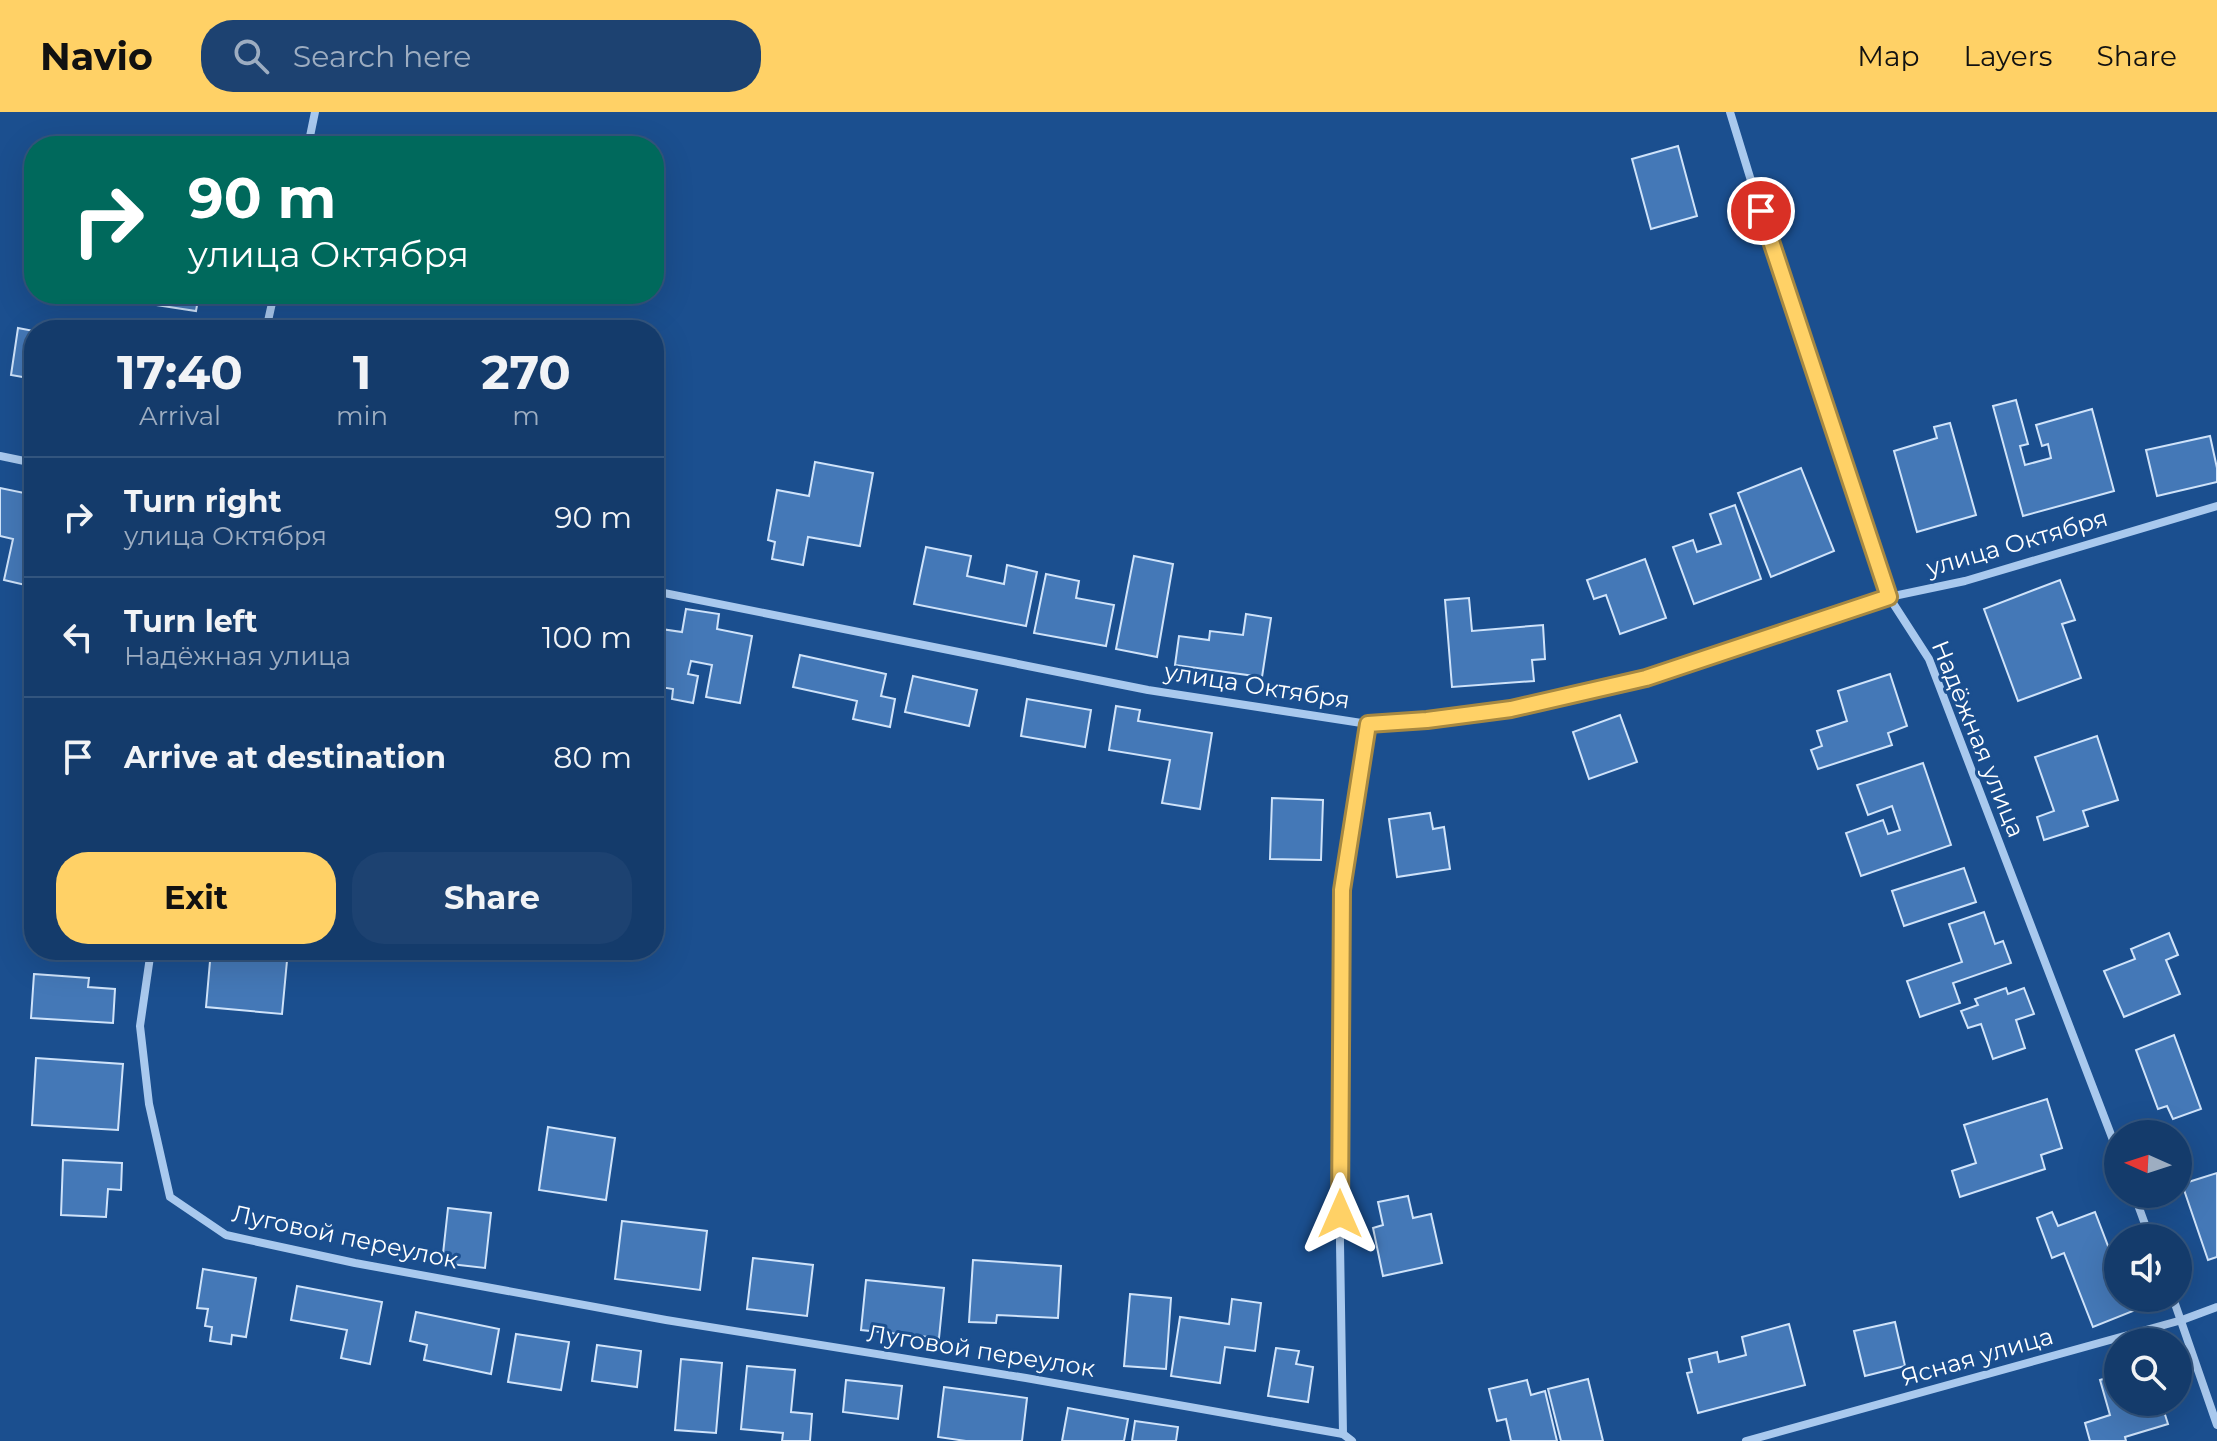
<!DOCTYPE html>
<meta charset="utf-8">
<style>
:root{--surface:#143b6b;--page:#1d4271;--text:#f1f3f6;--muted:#9dadc1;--line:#33557e;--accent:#ffd166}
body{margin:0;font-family:Montserrat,sans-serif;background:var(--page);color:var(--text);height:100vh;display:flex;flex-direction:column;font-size:30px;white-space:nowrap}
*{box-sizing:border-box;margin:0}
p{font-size:26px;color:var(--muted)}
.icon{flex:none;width:44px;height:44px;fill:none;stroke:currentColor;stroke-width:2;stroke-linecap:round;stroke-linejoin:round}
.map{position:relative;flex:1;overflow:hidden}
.details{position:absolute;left:24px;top:208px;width:640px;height:640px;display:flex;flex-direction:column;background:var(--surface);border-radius:32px;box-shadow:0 8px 32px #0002,0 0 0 2px var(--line)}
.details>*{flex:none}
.guide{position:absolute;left:24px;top:24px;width:640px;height:168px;border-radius:32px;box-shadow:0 8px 32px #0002,0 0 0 2px var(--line);background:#00695c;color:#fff;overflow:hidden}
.needle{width:52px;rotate:273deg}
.tools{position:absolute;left:2104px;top:1008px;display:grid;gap:16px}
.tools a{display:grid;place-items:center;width:88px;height:88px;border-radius:50%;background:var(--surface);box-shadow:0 8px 32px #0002,0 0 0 2px var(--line);font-size:40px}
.pin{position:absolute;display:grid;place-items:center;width:68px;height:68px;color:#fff;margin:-34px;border:4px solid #fff;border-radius:50%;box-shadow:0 2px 8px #0007}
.me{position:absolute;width:88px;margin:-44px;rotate:0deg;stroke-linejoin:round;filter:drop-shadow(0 0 6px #0008)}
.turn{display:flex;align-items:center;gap:28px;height:168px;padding:0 32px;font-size:36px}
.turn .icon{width:104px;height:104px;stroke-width:2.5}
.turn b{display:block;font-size:56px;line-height:68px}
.eta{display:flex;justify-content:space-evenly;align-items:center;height:136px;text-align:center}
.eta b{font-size:48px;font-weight:700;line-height:56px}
.action{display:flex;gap:16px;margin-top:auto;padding:16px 32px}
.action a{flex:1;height:92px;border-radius:32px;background:var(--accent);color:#111;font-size:32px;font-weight:700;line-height:92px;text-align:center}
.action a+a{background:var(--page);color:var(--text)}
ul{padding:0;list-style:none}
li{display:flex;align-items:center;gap:24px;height:120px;padding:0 32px;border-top:2px solid var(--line)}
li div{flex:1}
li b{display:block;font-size:30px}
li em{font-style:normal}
header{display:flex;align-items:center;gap:48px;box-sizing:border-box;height:112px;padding:0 40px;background:var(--accent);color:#111}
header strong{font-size:38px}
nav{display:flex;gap:44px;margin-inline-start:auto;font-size:28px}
.search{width:560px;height:72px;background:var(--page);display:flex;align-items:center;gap:20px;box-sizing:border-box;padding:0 28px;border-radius:32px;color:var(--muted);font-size:30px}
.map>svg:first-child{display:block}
.building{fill:#4478b7;stroke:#cfe3fa;stroke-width:2}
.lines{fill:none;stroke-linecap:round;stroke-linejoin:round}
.street{stroke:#a9c9ee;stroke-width:8}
.route-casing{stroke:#a68842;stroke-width:20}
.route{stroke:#ffd166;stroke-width:14}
.labels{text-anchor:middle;stroke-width:6;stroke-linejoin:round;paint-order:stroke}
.street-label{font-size:24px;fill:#fff;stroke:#1b4f8f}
</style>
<header>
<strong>Navio</strong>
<div class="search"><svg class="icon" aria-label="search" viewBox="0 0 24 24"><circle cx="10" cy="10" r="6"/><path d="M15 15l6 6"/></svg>Search here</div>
<nav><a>Map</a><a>Layers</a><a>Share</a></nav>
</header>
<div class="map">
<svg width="2217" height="1329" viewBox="0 0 2217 1329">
<rect width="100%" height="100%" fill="#1b4f8f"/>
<g class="building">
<path d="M1678,34L1697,104L1651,117L1632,47Z"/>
<path d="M137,182H199L196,199L136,190Z"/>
<path d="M18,216L34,219V267L11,263Z"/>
<path d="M2016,288L2028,332L2020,334L2025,353L2051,346L2048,332L2042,334L2036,313L2092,297L2114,379L2023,404L1993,294Z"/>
<path d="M1950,311L1976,403L1917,420L1894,339L1937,326L1934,315Z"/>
<path d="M2210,324L2217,356V370L2157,384L2146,338Z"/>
<path d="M815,350L873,361L860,434L808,425L803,453L772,447L775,430L768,428L777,378L809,384Z"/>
<path d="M1801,356L1834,439L1771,465L1738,381Z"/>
<path d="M0,376L34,383V475L4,468L13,427L0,424Z"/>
<path d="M1735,393L1761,467L1694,492L1673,435L1693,428L1697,440L1721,432L1710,402Z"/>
<path d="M926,435L971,444L967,464L1004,472L1007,453L1037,460L1026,514L914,492Z"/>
<path d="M1134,444L1173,452L1157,545L1116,537Z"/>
<path d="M1645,447L1666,506L1620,522L1606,483L1594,487L1587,468Z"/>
<path d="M1046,462L1079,469L1076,486L1114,493L1106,534L1034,521Z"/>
<path d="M2060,468L2075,508L2062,512L2081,566L2018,589L1984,497Z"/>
<path d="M1469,486L1472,519L1543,513L1545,547L1532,548L1534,569L1452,575L1445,488Z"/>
<path d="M686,497L719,502L717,517L752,524L740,591L706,585L712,553L691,549L688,562L698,564L693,591L672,587L673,577L654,574V555L661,517L682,520Z"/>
<path d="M1246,502L1271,506L1262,565L1175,553L1179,524L1209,528L1210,519L1243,523Z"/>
<path d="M800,543L886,562L881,584L895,587L890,615L853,607L857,589L793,575Z"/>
<path d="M1890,562L1907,614L1888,621L1892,633L1818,657L1811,638L1822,634L1817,619L1847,609L1838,579Z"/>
<path d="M913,564L977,578L969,614L905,600Z"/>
<path d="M1027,587L1091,598L1085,635L1021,624Z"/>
<path d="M1116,594L1140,598L1138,609L1212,621L1200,697L1162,691L1170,648L1109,638Z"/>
<path d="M1620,603L1637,650L1589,667L1573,620Z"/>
<path d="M2097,624L2118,688L2083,699L2088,714L2044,728L2037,705L2054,699L2035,645Z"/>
<path d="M1923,651L1951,733L1861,764L1846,721L1883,708L1888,722L1900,718L1892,694L1868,703L1857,673Z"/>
<path d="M1272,686L1323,688L1321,748L1270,747Z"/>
<path d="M1430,701L1433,717L1444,715L1450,757L1397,765L1389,707Z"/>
<path d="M1964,756L1976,790L1904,814L1892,779Z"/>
<path d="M1984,800L1995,832L2003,829L2011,851L1953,871L1960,891L1920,905L1907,869L1962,850L1949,812Z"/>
<path d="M2169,821L2178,843L2166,848L2180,882L2124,905L2104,859L2135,847L2131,837Z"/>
<path d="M211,838H288L282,902L206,895Z"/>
<path d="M34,862L89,866L88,875L115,877L113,911L31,906Z"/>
<path d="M2006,876L2008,882L2024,876L2034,902L2016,908L2025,936L1993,947L1981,912L1968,916L1961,899L1978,893L1975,887Z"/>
<path d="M2174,923L2201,997L2173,1007L2167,994L2158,997L2136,938Z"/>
<path d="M36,946L123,952L118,1018L32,1013Z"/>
<path d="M2047,987L2062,1036L2041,1043L2045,1057L1960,1085L1952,1059L1976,1051L1964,1013Z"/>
<path d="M548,1015L615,1026L606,1088L539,1078Z"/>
<path d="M63,1048L122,1051L121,1078L108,1077L106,1105L61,1103Z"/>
<path d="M2217,1061V1145L2208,1148L2182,1072Z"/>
<path d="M1408,1084L1413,1106L1431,1102L1442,1151L1383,1164L1373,1116L1383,1113L1378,1090Z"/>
<path d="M448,1096L491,1101L485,1156L442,1151Z"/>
<path d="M2052,1100L2058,1114L2095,1100L2118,1160V1186H2128L2133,1199L2093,1215L2064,1141L2052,1146L2037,1106Z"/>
<path d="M622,1109L707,1119L700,1178L615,1167Z"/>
<path d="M753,1146L813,1153L807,1204L747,1197Z"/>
<path d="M973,1148L1061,1154L1058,1206L997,1203L996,1211L969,1210Z"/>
<path d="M203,1157L256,1166L246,1225L232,1223L231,1232L210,1229L212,1215L205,1214L208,1197L197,1196Z"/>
<path d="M866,1168L944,1176L939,1226L861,1218Z"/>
<path d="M297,1174L382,1190L370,1252L341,1246L347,1218L291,1208Z"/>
<path d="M1130,1182L1171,1186L1166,1257L1124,1254Z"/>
<path d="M1232,1187L1261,1191L1255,1239L1225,1235L1220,1271L1171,1264L1180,1205L1229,1212Z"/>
<path d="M416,1200L499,1217L491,1262L424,1248L427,1233L410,1229Z"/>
<path d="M1895,1210L1905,1254L1865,1264L1854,1219Z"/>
<path d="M1789,1212L1805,1273L1698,1301L1687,1261L1692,1260L1689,1247L1717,1240L1719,1250L1746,1243L1742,1225Z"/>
<path d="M516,1222L569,1230L561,1278L508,1270Z"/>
<path d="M597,1233L641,1239L637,1275L592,1269Z"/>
<path d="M1276,1236L1299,1239L1296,1252L1313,1255L1308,1290L1268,1284Z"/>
<path d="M681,1247L722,1251L716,1321L675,1318Z"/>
<path d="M2118,1250V1290H2161L2168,1312L2125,1325L2126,1329H2090L2085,1311L2110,1303L2100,1268L2117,1263L2114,1251Z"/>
<path d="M747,1254L795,1258L791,1300L812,1302L810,1329H782L783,1321L741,1317Z"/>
<path d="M1588,1267L1603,1329H1561L1548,1277Z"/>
<path d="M846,1268L902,1274L898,1307L843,1300Z"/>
<path d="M1527,1268L1531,1283L1545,1279L1557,1329H1511L1506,1307L1497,1309L1489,1277Z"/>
<path d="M944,1275L1027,1286L1022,1329H966L938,1325Z"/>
<path d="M1068,1296L1128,1307L1124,1329H1062Z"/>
<path d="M1135,1309L1178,1315L1176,1329H1132Z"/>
</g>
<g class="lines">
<g class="street">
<path d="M1730,0L1768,124L1889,485L1929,547L2118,1041"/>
<path d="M308,34L315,0"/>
<path d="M266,218L274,182"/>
<path d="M0,344L34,351"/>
<path d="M654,479L1148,578L1368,612L1427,608L1511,597L1646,566L1889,485L1965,469L2217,394"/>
<path d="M151,838L140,914L149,992L170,1085L226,1123L355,1151L666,1208L1026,1266L1343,1322L1352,1329"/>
<path d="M2134,1082L2150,1126"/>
<path d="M2173,1186L2217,1313"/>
<path d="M1343,1322L1340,1131L1342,778L1368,612"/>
<path d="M1746,1329L2182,1208L2217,1195"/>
</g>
</g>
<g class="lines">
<defs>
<path id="route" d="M1340,1102L1342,778L1368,612L1427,608L1511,597L1646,566L1889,485L1761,99"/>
</defs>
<use href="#route" class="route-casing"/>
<use href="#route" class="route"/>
</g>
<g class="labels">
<g class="street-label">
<text transform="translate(2017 431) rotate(-16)" y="8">улица Октября</text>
<text transform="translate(1257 574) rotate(9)" y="8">улица Октября</text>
<text transform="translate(1978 627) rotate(68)" y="8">Надёжная улица</text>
<text transform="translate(345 1125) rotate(12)" y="8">Луговой переулок</text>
<text transform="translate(981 1239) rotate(9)" y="8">Луговой переулок</text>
<text transform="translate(1977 1245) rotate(-16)" y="8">Ясная улица</text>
</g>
</g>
</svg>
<div class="tools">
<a><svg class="needle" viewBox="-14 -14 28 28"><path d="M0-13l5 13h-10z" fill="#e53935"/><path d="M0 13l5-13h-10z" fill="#9dadc1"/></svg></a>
<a><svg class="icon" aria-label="sound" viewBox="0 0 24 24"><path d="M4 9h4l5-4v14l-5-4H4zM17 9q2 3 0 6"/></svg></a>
<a><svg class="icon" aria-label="search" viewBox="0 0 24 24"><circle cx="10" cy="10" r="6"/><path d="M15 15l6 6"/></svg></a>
</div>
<div class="pin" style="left:1761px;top:99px;background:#d93025"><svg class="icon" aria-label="arrive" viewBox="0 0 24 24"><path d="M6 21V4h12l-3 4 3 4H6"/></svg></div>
<svg class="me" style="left:1340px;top:1102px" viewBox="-20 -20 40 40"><path d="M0-17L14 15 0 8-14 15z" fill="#ffd166" stroke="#fff" stroke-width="4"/></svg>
<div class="guide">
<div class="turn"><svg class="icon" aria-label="right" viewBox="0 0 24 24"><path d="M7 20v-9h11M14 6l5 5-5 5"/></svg><div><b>90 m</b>улица Октября</div></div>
</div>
<section class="details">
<div class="eta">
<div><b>17:40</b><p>Arrival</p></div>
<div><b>1</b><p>min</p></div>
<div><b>270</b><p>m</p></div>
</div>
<ul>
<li><svg class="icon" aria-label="right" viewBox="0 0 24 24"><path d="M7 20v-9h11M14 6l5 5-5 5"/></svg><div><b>Turn right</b><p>улица Октября</p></div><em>90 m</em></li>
<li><svg class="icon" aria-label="left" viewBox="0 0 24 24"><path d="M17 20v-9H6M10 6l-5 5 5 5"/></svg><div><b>Turn left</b><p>Надёжная улица</p></div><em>100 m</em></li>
<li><svg class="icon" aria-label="arrive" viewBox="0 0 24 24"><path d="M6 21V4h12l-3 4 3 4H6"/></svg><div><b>Arrive at destination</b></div><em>80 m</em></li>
</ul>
<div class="action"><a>Exit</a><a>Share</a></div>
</section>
</div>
